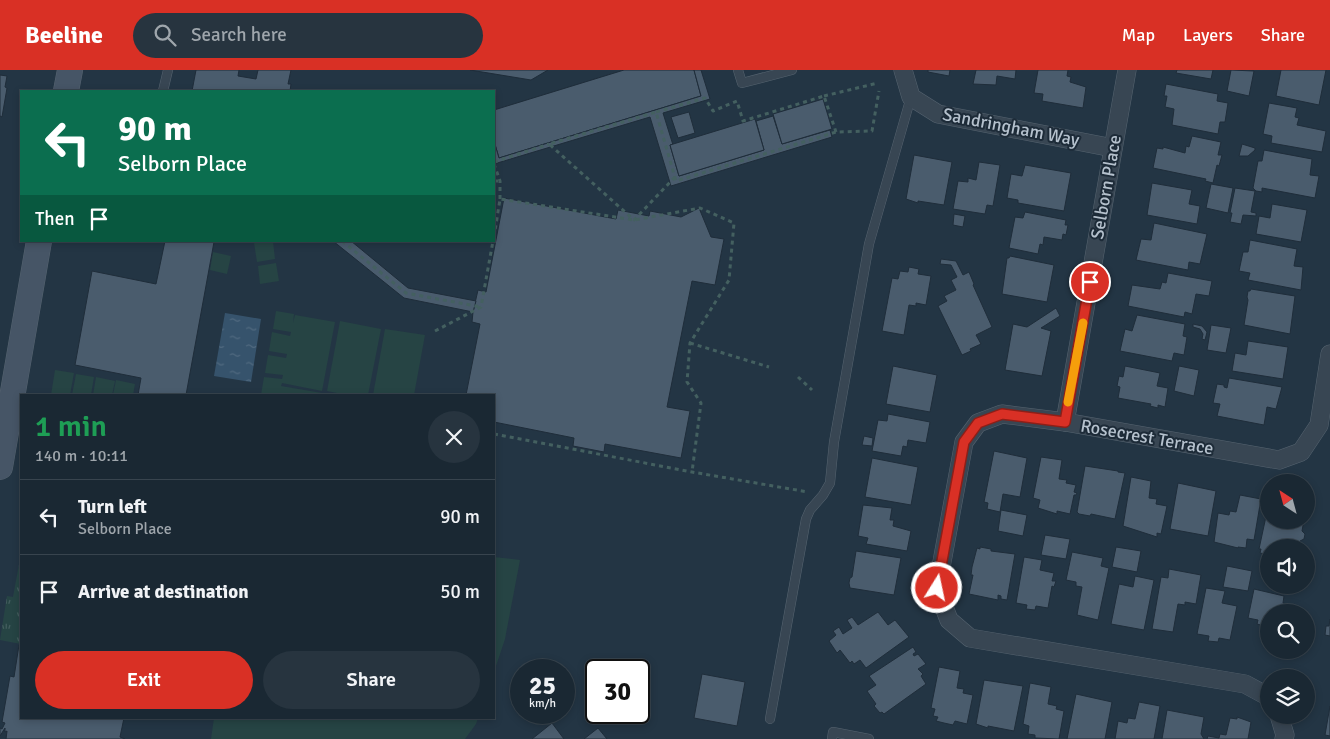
<!DOCTYPE html>
<meta charset="utf-8">
<style>
:root{--surface:#1a2833;--page:#27343f;--text:#f1f3f6;--muted:#9fa6ac;--line:#38444e;--accent:#d93025}
body{margin:0;font-family:Signika,sans-serif;background:var(--page);color:var(--text);height:100vh;display:flex;flex-direction:column;font-size:19px;white-space:nowrap}
*{box-sizing:border-box;margin:0}
p{font-size:16px;color:var(--muted)}
.icon{flex:none;width:28px;height:28px;fill:none;stroke:currentColor;stroke-width:2;stroke-linecap:round;stroke-linejoin:round}
.map{position:relative;flex:1;overflow:hidden}
.sheet{position:absolute;left:20px;top:324px;width:475px;height:325px;display:flex;flex-direction:column;background:var(--surface);border-radius:0px;box-shadow:0 2px 8px #0003,0 0 0 1px var(--line)}
.sheet>*{flex:none}
.top-card{position:absolute;left:20px;top:20px;width:475px;height:152px;border-radius:0px;box-shadow:0 2px 8px #0003,0 0 0 1px var(--line);background:#0b6e4f;color:#fff;overflow:hidden}
.needle{width:32px;rotate:324deg}
.controls{position:absolute;left:1260px;top:404px;display:grid;gap:10px}
.controls a{display:grid;place-items:center;width:55px;height:55px;border-radius:50%;background:var(--surface);box-shadow:0 2px 8px #0003,0 0 0 1px var(--line);font-size:25px}
.speed{position:absolute;left:510px;top:589px;display:flex;gap:10px;font-size:25px;font-weight:700;text-align:center}
.speed>*{display:grid;place-content:center;width:65px;height:65px;border-radius:50%;background:var(--surface);box-shadow:0 2px 8px #0003,0 0 0 1px var(--line);line-height:1}
.speed small{font-size:12px;font-weight:400}
.speed .limit{border:2px solid #111;border-radius:8px;background:#fff;color:#111}
.pin{position:absolute;display:grid;place-items:center;width:42px;height:42px;color:#fff;margin:-21px;border:2px solid #fff;border-radius:50%;box-shadow:0 1px 5px #0007}
.me{position:absolute;width:55px;margin:-28px;rotate:10deg;stroke-linejoin:round;filter:drop-shadow(0 0 4px #0008)}
.turn{display:flex;align-items:center;gap:18px;height:105px;padding:0 15px;font-size:22px}
.turn .icon{width:65px;height:65px;stroke-width:2.5}
.turn b{display:block;font-size:35px;line-height:42px}
.then{display:flex;align-items:center;height:48px;padding:0 15px;background:#0003;gap:10px;font-size:19px}
.round{display:grid;place-items:center;flex:none;width:52px;height:52px;border-radius:26px;background:var(--page)}
.head{display:flex;align-items:center;justify-content:space-between;height:85px;padding:0 15px}
h1{font-size:30px;font-weight:600;line-height:38px;color:#1e9e55}
.primary-button{display:flex;gap:10px;margin-top:auto;padding:10px 15px}
.primary-button a{flex:1;height:58px;border-radius:30px;background:var(--accent);color:#fff;font-size:20px;font-weight:600;line-height:58px;text-align:center}
.primary-button a+a{background:var(--page);color:var(--text)}
ul{padding:0;list-style:none}
li{display:flex;align-items:center;gap:15px;height:75px;padding:0 15px;border-top:1px solid var(--line)}
li div{flex:1}
li b{display:block;font-size:19px}
li em{font-style:normal}
header{display:flex;align-items:center;gap:30px;box-sizing:border-box;height:70px;padding:0 25px;background:var(--accent);color:#fff}
header strong{font-size:24px}
nav{display:flex;gap:28px;margin-inline-start:auto;font-size:18px}
.search{width:350px;height:45px;background:var(--page);display:flex;align-items:center;gap:12px;box-sizing:border-box;padding:0 18px;border-radius:28px;color:var(--muted);font-size:19px}
.map>svg:first-child{display:block}
.green{fill:#264444}
.park{fill:url(#park-tufts)}
.water{fill:url(#water-ripples)}
.building{fill:#4a5c6d;stroke:#1f2d3a}
.lines{fill:none;stroke-linecap:round;stroke-linejoin:round}
.service-casing{stroke:#566470;stroke-width:10}
.minor-casing{stroke:#566470;stroke-width:19}
.secondary-casing{stroke:#566470;stroke-width:26}
.path{stroke:#446060;stroke-width:3;stroke-dasharray:4 4;stroke-linecap:butt}
.service{stroke:#384653;stroke-width:9}
.minor{stroke:#384653;stroke-width:18}
.secondary{stroke:#465566;stroke-width:25}
.route-casing{stroke:#8d1f18;stroke-width:12}
.route{stroke:#d93025;stroke-width:9}
.slow{stroke:#f59e0b;stroke-width:9}
.labels{text-anchor:middle;stroke-width:4;stroke-linejoin:round;paint-order:stroke}
.street-label{font-size:18px;fill:#b5c1cd;stroke:#1d2b38}
</style>
<header>
<strong>Beeline</strong>
<div class="search"><svg class="icon" aria-label="search" viewBox="0 0 24 24"><circle cx="10" cy="10" r="6"/><path d="M15 15l6 6"/></svg>Search here</div>
<nav><a>Map</a><a>Layers</a><a>Share</a></nav>
</header>
<div class="map">
<svg width="1330" height="669" viewBox="0 0 1330 669">
<defs>
<pattern id="park-tufts" width="24" height="20" patternUnits="userSpaceOnUse" patternTransform="scale(1.25)"><rect width="24" height="20" fill="#264444"/><path d="M3 7l-1-3M5 7V3M7 7l1-3M15 17l-1-3M17 17v-4M19 17l1-3" fill="none" stroke="#435d5e"/></pattern>
<pattern id="water-ripples" width="26" height="14" patternUnits="userSpaceOnUse" patternTransform="scale(1.25)"><rect width="26" height="14" fill="#36536c"/><path d="M2 4q2-2 4 0t4 0M15 11q2-2 4 0t4 0" fill="none" stroke="#516a80"/></pattern>
</defs>
<rect width="100%" height="100%" fill="#233544"/>
<g class="green">
<path d="M266,171H273L275,189L257,192L254,173Z"/>
<path d="M213,182L231,186L227,204L210,200Z"/>
<path d="M276,193L279,211L260,214L258,196Z"/>
<path d="M276,241L294,244L293,253L295,245L335,252L322,321L282,313L281,316L322,323L321,325H261L264,307L282,309L283,305L265,303L268,285L286,288L287,284L269,281L272,262L290,266L291,262L273,259Z"/>
<path d="M340,251L381,259L368,325H347L327,321Z"/>
<path d="M385,259L425,265L414,325H373Z"/>
<path d="M55,300L74,303L70,325H51Z"/>
<path d="M76,304L94,307L91,325H72Z"/>
<path d="M96,307L115,311L112,325H93Z"/>
<path d="M116,310L135,314L133,325H113Z"/>
<path d="M494,487L520,490L505,569L494,602Z"/>
<path d="M214,648H478L476,654L465,669H211Z"/>
</g>
<path class="park" d="M21,484V574L0,570L7,526L13,527Z"/>
<path class="water" d="M225,243L261,249L251,312L214,306Z"/>
<g class="building">
<path d="M196,0H239L238,6L256,9L258,0H291L288,14H291L290,21H192Z"/>
<path d="M470,0H548L531,10Z"/>
<path d="M624,0H694L701,26L499,88L494,71V40Z"/>
<path d="M694,0H701L710,29L663,43L673,75H670L679,106L764,80L756,51L773,46L782,74L830,60L832,67L671,116L650,47L494,94V71L499,88L701,26Z"/>
<path d="M928,0H950L949,6L928,2Z"/>
<path d="M976,0H1016L1015,9L997,6L996,15L973,14Z"/>
<path d="M1038,0H1068L1067,6L1071,7L1070,12L1086,17L1083,38L1042,31L1043,24L1034,23Z"/>
<path d="M1177,0H1213L1211,9L1176,3Z"/>
<path d="M1231,0L1254,1L1249,26L1227,21Z"/>
<path d="M1281,0H1326L1319,35L1276,26Z"/>
<path d="M0,5L7,6L5,17L7,18L2,47L0,46Z"/>
<path d="M1166,14L1218,24L1217,31L1228,33L1225,52H1220L1218,64L1172,55L1174,39L1165,37L1167,26H1164Z"/>
<path d="M823,29L832,59L782,74L773,44Z"/>
<path d="M1269,33L1297,38L1295,47L1299,48L1297,55L1326,61L1322,82L1271,73L1272,66L1263,64Z"/>
<path d="M689,42L695,63L678,68L671,47Z"/>
<path d="M755,49L764,80L679,106L670,75Z"/>
<path d="M1192,66L1221,72L1218,85H1222L1219,96L1217,95L1213,113L1205,111L1206,109L1153,98L1157,78L1163,79V77L1185,83L1186,76L1189,77Z"/>
<path d="M1242,74L1255,78V80L1248,86H1239Z"/>
<path d="M1264,80L1312,89L1310,105L1319,106L1315,128L1262,118V122L1256,121L1253,118L1258,91H1262Z"/>
<path d="M914,85L952,92L944,135L918,131V133L906,129Z"/>
<path d="M979,92L1000,95L993,136L987,135L985,144L953,139L958,111L968,112V108L976,110Z"/>
<path d="M1025,95L1071,103L1064,141L1018,133V130L1007,128L1011,104L1022,106Z"/>
<path d="M1152,113L1192,120L1189,134L1200,136L1197,154L1147,145Z"/>
<path d="M1211,114L1233,118L1228,143L1206,138Z"/>
<path d="M1235,118L1255,121L1251,142L1256,143V146L1243,145L1241,154L1230,152L1232,143H1230Z"/>
<path d="M504,128L616,149L618,140L649,146L650,141L681,147L699,138L711,167L724,169L715,215L692,211L667,337L690,341L681,388L605,374L604,382L573,376L574,368L494,352V325H466L480,254L472,252L473,242L478,220L486,222Z"/>
<path d="M1272,134L1307,140L1301,172L1256,164L1259,146L1270,148Z"/>
<path d="M1025,142L1066,150L1065,155H1068L1066,165L1063,164L1062,170L1044,167L1043,175L1040,174L1038,184L1009,178L1015,147L1023,148Z"/>
<path d="M954,144L965,146L963,157L953,155Z"/>
<path d="M1154,153L1207,164L1200,194L1189,192L1188,200L1136,190L1141,169L1151,170Z"/>
<path d="M1250,170L1297,179L1294,196L1303,197L1301,220L1248,210L1250,203L1239,201L1243,182H1248Z"/>
<path d="M165,171L214,172L186,325H138L141,308L75,295L92,201L156,214Z"/>
<path d="M333,171H351L408,218L476,231L473,242L404,228Z"/>
<path d="M1010,186L1054,195L1047,232L1002,224L1007,188H1009Z"/>
<path d="M941,189L956,191L963,205L969,202L974,214L973,215L992,257L976,265L981,274L970,279L971,281L962,285L938,236L947,231L944,226L956,220L951,210L957,207L951,195L940,194Z"/>
<path d="M909,197L919,199L918,204L931,206L926,235L916,233V236L909,235L904,265L882,261L892,208L898,209L900,201L908,202Z"/>
<path d="M1168,203L1212,211L1209,226L1196,224L1192,244L1185,242L1184,247L1128,236L1132,215L1160,219L1162,212L1166,213Z"/>
<path d="M1251,219L1295,226L1290,264L1244,255L1248,230L1247,227L1248,221H1250Z"/>
<path d="M1056,238L1060,246L1041,258L1051,261L1042,306L1005,300L1013,254L1027,257Z"/>
<path d="M1137,245L1185,254L1183,266L1187,267L1184,285L1174,283L1172,291L1120,281L1125,259L1132,261Z"/>
<path d="M1193,254L1202,256L1207,262L1205,270L1202,269L1203,264L1200,259L1193,257Z"/>
<path d="M1211,255L1231,258L1226,283L1207,280Z"/>
<path d="M1248,271L1288,277L1283,309L1232,301L1235,283L1246,285Z"/>
<path d="M893,296L937,305L930,342L886,334Z"/>
<path d="M1125,296L1160,303L1157,316L1168,318L1165,337L1158,335V338L1150,336L1151,334L1118,328L1120,317L1117,316L1119,306L1123,307Z"/>
<path d="M1179,296L1199,300L1194,326L1174,321Z"/>
<path d="M1229,308L1282,317L1276,339L1267,337L1264,355L1217,346L1220,334L1213,333L1217,314L1224,315V317L1227,318Z"/>
<path d="M888,344L930,352L926,373L908,370L907,377L903,376L901,386L872,381L878,350L887,351Z"/>
<path d="M864,366L873,368L872,376L862,375Z"/>
<path d="M994,381L1027,388L1020,427L1003,424L1000,442L987,439L988,433L984,432Z"/>
<path d="M1041,387L1062,390L1059,409L1067,410L1066,413L1076,415L1074,422L1077,423L1076,425H1074L1070,444L1057,441V444L1038,438L1040,430L1033,428Z"/>
<path d="M872,388L918,397L911,435L865,427Z"/>
<path d="M1085,396L1118,401V402L1125,403L1115,449L1091,444L1090,446L1079,444L1077,442Z"/>
<path d="M1131,407L1151,411L1149,428L1157,429L1156,434L1167,436L1161,464L1157,463V467L1123,456Z"/>
<path d="M1178,413L1216,421L1208,466L1170,459Z"/>
<path d="M1240,425L1261,429L1254,470L1247,469L1246,478L1238,477V478L1214,472L1218,443L1229,445L1230,441L1236,442Z"/>
<path d="M863,435L892,438L890,450H894L893,456L911,461L907,481L866,474L868,468L858,466Z"/>
<path d="M1268,437L1269,450H1304L1302,461L1305,464L1304,469L1300,471L1299,478H1269V485L1260,483L1261,479H1259Z"/>
<path d="M1001,440L1027,445L1023,466L998,461Z"/>
<path d="M1045,465L1070,469L1066,489L1041,485Z"/>
<path d="M980,477L991,479V481L1015,484L1007,530L1001,529V526L998,525V530L969,524L973,505H971L972,497L977,478L980,479Z"/>
<path d="M1116,477L1141,481L1137,502L1112,497Z"/>
<path d="M856,481L901,488L894,525L850,518L849,513L850,508L852,507Z"/>
<path d="M1072,482L1103,488L1101,496L1109,498L1098,550L1077,545L1082,517L1076,516V512L1066,510Z"/>
<path d="M1024,487L1042,490L1040,500L1054,503L1052,511H1056L1054,517L1052,516L1048,538L1036,536L1035,540L1026,539L1027,535L1016,533Z"/>
<path d="M1227,496L1252,501L1248,521L1223,517Z"/>
<path d="M1169,499L1201,505L1196,534L1185,532V535L1178,534L1173,562L1152,559L1161,507L1168,508Z"/>
<path d="M1135,506L1154,510L1144,560L1111,554L1119,514L1133,517Z"/>
<path d="M1206,518L1225,521L1222,533L1237,536L1230,570L1219,568L1218,572L1208,571L1209,566L1197,564Z"/>
<path d="M1254,519L1284,526L1283,533L1291,535L1289,542H1269V574L1262,572L1263,567L1261,566L1264,556L1257,554L1258,550L1248,548Z"/>
<path d="M878,542L888,555L895,550L909,567L866,598L860,590L854,594L852,591L850,593L840,580L837,583L829,571L836,565L833,561L839,557L843,564L852,558L847,550L852,547L858,555Z"/>
<path d="M1330,549V566L1325,565L1326,556H1329Z"/>
<path d="M19,575L21,576V648H124L120,667L125,669H6L7,661L5,662V658L0,666V658L2,659L5,653L2,652L10,606L14,607Z"/>
<path d="M913,577L916,582L913,584L914,586L918,584L926,594L918,599L923,604L921,606L926,614L884,644L882,642L880,643L874,636L876,634L867,621L876,615L869,606Z"/>
<path d="M939,597L960,601L957,618L964,619L963,623L973,625L967,654L955,651L953,655L944,653L936,651L938,647L933,646L935,639L931,638Z"/>
<path d="M702,604L745,612L737,656L694,648Z"/>
<path d="M984,610L1023,616L1014,661L988,656V658L976,654Z"/>
<path d="M1030,613L1051,617L1048,634L1057,636L1056,639L1064,641L1059,669L1035,668V665L1028,664L1029,656L1023,654Z"/>
<path d="M1076,624L1112,632L1105,669H1067Z"/>
<path d="M1139,632L1160,636L1154,669H1115L1118,651L1127,653L1128,648L1135,649Z"/>
<path d="M1330,636V666L1325,665Z"/>
<path d="M1167,640L1204,647L1201,664L1204,669H1162Z"/>
<path d="M1237,647L1251,652L1248,669H1207L1208,666L1219,668L1220,664L1226,665L1230,648L1237,649Z"/>
<path d="M552,653L564,669H532Z"/>
<path d="M598,658L607,669H584Z"/>
</g>
<g class="lines">
<defs>
<g id="service">
<path d="M738,0L742,13L792,0"/>
<path d="M163,21L168,0"/>
<path d="M770,649L806,449L810,440L823,425L830,413L834,372L869,174L911,27"/>
<path d="M832,669L833,662L869,669"/>
</g>
<g id="minor">
<path d="M903,0L911,27L938,44L1113,78"/>
<path d="M1065,352L1127,0"/>
<path d="M1269,627L1245,614L970,568L949,550L937,519L964,372L978,353L1002,344L1065,352L1279,390L1301,382L1319,355L1330,284"/>
<path d="M1279,645L1285,665L1284,669"/>
</g>
<g id="secondary">
<path d="M66,21L70,0"/>
<path d="M0,397L39,171"/>
</g>
</defs>
<use href="#service" class="service-casing"/>
<use href="#minor" class="minor-casing"/>
<use href="#secondary" class="secondary-casing"/>
<g class="path">
<path d="M824,26L878,13"/>
<path d="M656,42L705,28L713,41L737,31L743,51L824,26L836,62"/>
<path d="M494,92L549,74"/>
<path d="M494,94L500,111V129"/>
<path d="M675,107L634,150L549,74L656,42L676,111L836,62L872,61L879,21"/>
<path d="M494,111H500"/>
<path d="M494,167L500,129L634,150L700,138L734,153L729,210L690,273L687,312L701,333L692,402"/>
<path d="M342,171L406,223L481,237"/>
<path d="M435,261L481,237L493,171"/>
<path d="M690,273L769,297"/>
<path d="M798,307L812,320"/>
<path d="M494,364L692,402L808,422"/>
</g>
<use href="#service" class="service"/>
<use href="#minor" class="minor"/>
<use href="#secondary" class="secondary"/>
</g>
<g class="lines">
<defs>
<path id="route" d="M937,518L964,372L978,353L1002,344L1065,352L1090,212"/>
</defs>
<use href="#route" class="route-casing"/>
<use href="#route" class="route"/>
<path class="slow" d="M1068,332L1083,253"/>
</g>
<g class="labels">
<g class="street-label">
<text transform="translate(1011 57) rotate(11)" y="6">Sandringham Way</text>
<text transform="translate(1106 117) rotate(-80)" y="6">Selborn Place</text>
<text transform="translate(1147 367) rotate(10)" y="6">Rosecrest Terrace</text>
</g>
</g>
</svg>
<div class="controls">
<a><svg class="needle" viewBox="-14 -14 28 28"><path d="M0-13l5 13h-10z" fill="#e53935"/><path d="M0 13l5-13h-10z" fill="#9fa6ac"/></svg></a>
<a><svg class="icon" aria-label="sound" viewBox="0 0 24 24"><path d="M4 9h4l5-4v14l-5-4H4zM17 9q2 3 0 6"/></svg></a>
<a><svg class="icon" aria-label="search" viewBox="0 0 24 24"><circle cx="10" cy="10" r="6"/><path d="M15 15l6 6"/></svg></a>
<a><svg class="icon" aria-label="layers" viewBox="0 0 24 24"><path d="M12 4l9 5-9 5-9-5zM3 14l9 5 9-5"/></svg></a>
</div>
<div class="speed"><div>25<small>km/h</small></div><div class="limit">30</div></div>
<div class="pin" style="left:1090px;top:212px;background:#d93025"><svg class="icon" aria-label="arrive" viewBox="0 0 24 24"><path d="M6 21V4h12l-3 4 3 4H6"/></svg></div>
<svg class="me" style="left:937px;top:518px" viewBox="-20 -20 40 40"><circle r="17" fill="#d93025" stroke="#fff" stroke-width="3"/><path d="M0-11L8 9 0 5-8 9z" fill="#fff"/></svg>
<div class="top-card">
<div class="turn"><svg class="icon" aria-label="left" viewBox="0 0 24 24"><path d="M17 20v-9H6M10 6l-5 5 5 5"/></svg><div><b>90 m</b>Selborn Place</div></div>
<div class="then">Then<svg class="icon" aria-label="arrive" viewBox="0 0 24 24"><path d="M6 21V4h12l-3 4 3 4H6"/></svg></div>
</div>
<section class="sheet">
<div class="head"><div><h1>1 min</h1><p>140 m · 10:11</p></div><a class="round"><svg class="icon" aria-label="close" viewBox="0 0 24 24"><path d="M6 6l12 12M18 6L6 18"/></svg></a></div>
<ul>
<li><svg class="icon" aria-label="left" viewBox="0 0 24 24"><path d="M17 20v-9H6M10 6l-5 5 5 5"/></svg><div><b>Turn left</b><p>Selborn Place</p></div><em>90 m</em></li>
<li><svg class="icon" aria-label="arrive" viewBox="0 0 24 24"><path d="M6 21V4h12l-3 4 3 4H6"/></svg><div><b>Arrive at destination</b></div><em>50 m</em></li>
</ul>
<div class="primary-button"><a>Exit</a><a>Share</a></div>
</section>
</div>
